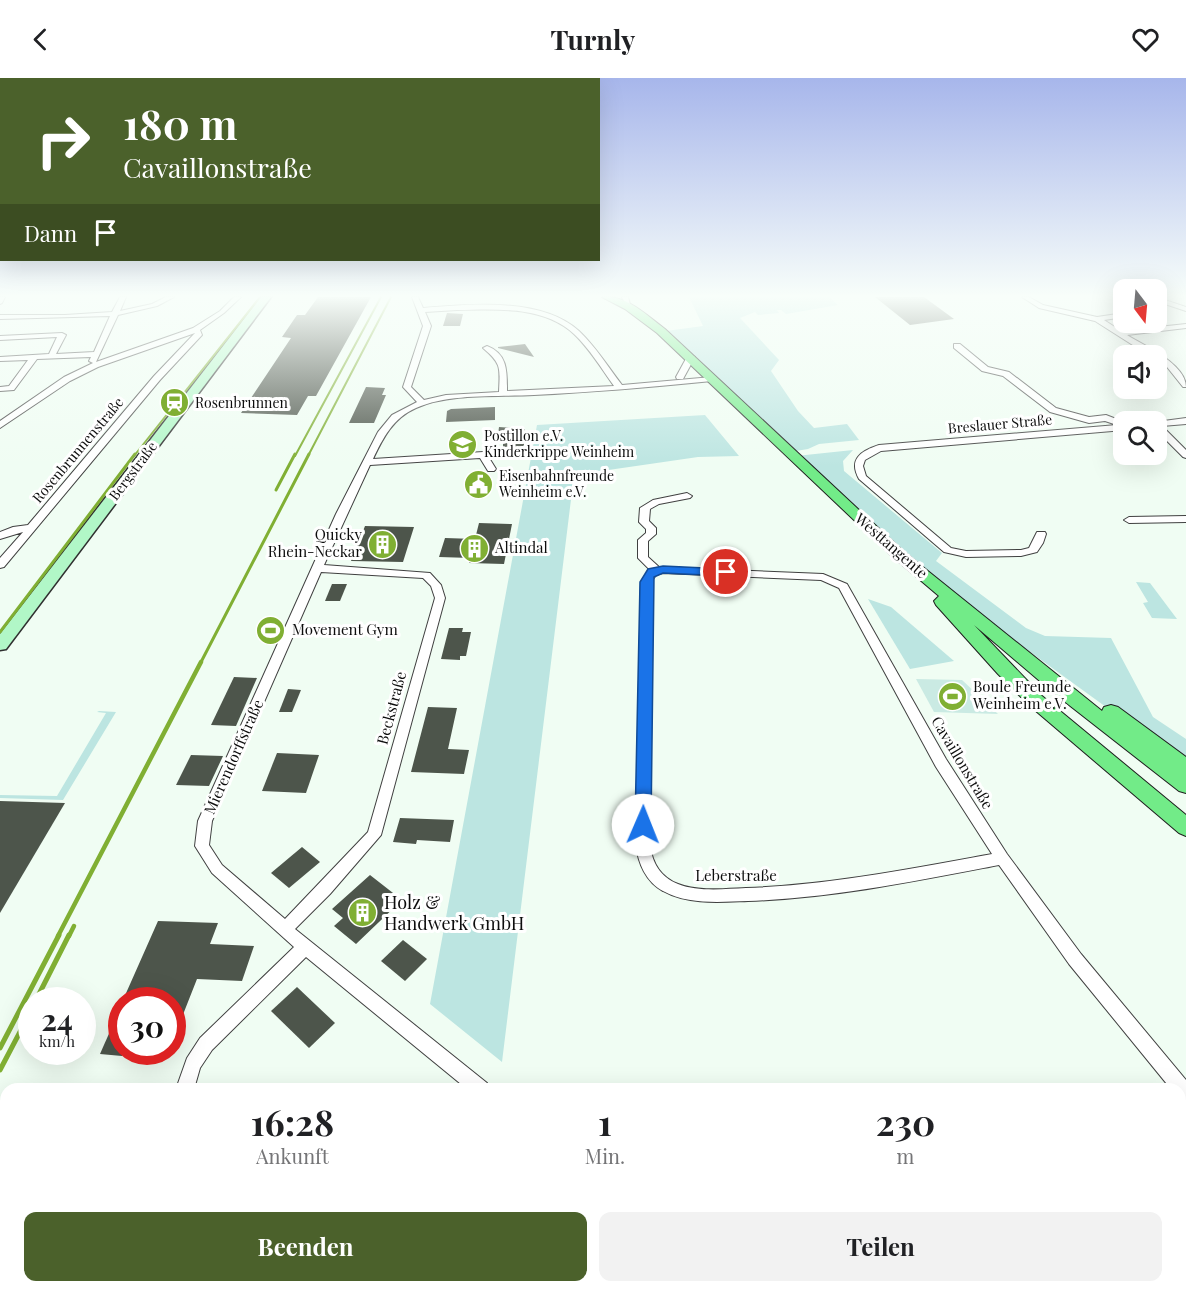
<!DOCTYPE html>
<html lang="de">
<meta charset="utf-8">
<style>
:root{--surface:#fff;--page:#f2f2f2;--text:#202124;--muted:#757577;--accent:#4b612b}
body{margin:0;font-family:"Playfair Display",serif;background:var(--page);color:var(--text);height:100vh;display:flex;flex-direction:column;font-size:22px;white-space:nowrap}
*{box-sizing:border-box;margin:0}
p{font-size:20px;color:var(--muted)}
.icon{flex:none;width:33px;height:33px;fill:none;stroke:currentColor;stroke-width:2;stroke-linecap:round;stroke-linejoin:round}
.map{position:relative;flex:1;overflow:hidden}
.panel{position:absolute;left:0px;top:1005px;width:1186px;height:210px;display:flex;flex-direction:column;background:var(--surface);border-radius:18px 18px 0 0;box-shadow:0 6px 24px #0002}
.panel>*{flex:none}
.top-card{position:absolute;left:0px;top:0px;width:600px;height:183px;box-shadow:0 6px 24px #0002;background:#4b612b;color:#fff;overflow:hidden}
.needle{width:39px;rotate:164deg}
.buttons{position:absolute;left:1113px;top:201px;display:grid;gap:12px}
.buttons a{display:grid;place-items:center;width:54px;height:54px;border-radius:12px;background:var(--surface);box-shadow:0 6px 24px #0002;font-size:30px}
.speed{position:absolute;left:18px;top:909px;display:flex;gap:12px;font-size:30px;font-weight:700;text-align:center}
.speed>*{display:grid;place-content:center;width:78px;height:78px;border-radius:50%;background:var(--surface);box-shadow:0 6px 24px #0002;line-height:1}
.speed small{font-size:15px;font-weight:400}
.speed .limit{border:9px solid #d22;background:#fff;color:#111}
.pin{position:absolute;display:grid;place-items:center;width:51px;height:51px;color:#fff;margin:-26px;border:3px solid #fff;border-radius:50%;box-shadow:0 2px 6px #0007}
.me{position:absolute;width:66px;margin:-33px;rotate:1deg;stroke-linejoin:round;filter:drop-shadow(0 0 4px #0008)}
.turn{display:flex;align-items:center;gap:21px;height:126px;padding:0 24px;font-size:27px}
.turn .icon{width:78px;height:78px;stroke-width:2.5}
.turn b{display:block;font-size:42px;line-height:51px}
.then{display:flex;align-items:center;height:57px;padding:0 24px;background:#0003;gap:12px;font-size:22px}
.eta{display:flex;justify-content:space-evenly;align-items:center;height:102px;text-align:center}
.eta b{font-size:36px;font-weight:700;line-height:42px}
.button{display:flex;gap:12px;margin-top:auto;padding:12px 24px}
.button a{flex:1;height:69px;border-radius:12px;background:var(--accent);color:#fff;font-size:24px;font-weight:700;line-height:69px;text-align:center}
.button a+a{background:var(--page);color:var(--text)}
header{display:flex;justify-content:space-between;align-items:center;height:78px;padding:0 24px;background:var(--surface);font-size:27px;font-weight:700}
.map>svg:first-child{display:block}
.green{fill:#bce5e1}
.pitch{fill:#caeae3}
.building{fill:#4d554b}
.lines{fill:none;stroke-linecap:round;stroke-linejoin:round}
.street-casing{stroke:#404040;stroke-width:2}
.secondary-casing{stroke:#2f2f2f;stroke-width:3}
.primary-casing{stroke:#1e1e1e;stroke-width:2}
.street{fill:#fff;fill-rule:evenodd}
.secondary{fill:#b1f7c7;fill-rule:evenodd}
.primary{fill:#72eb88;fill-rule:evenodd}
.rail-far3{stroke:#80af33;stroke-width:2}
.rail-far2{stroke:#80af33;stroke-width:3}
.rail-far1{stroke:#80af33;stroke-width:4.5}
.rail{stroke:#80af33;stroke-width:5}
.route{fill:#1a73e8;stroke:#114b97;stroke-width:1.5}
.labels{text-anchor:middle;stroke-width:6;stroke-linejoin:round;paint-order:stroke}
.far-poi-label{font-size:14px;fill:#0d0d0d;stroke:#fff;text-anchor:start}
.far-street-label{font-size:14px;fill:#0d0d0d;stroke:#fff}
.poi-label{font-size:15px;fill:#0d0d0d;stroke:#fff;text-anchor:start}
.street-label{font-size:15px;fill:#0d0d0d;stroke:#fff}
.near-poi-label{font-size:18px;fill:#0d0d0d;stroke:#fff;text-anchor:start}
</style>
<header><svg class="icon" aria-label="back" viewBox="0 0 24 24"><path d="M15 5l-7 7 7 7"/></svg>Turnly<svg class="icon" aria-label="heart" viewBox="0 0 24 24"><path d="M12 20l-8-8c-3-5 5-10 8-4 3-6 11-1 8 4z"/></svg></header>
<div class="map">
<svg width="1186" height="1215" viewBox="0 0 1186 1215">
<rect width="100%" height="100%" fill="#f0fdf3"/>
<g class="green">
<path d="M689,219H829L838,227L786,236L781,232H777L779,235L758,237L755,234L740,240L779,282L771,293L798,333L814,350L847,346L859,362L819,366L808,371L790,374L696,279L666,253L703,248Z"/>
<path d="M705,337L739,378L698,379L574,397L502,984L430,926L537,347Z"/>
<path d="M853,372L843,383L844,393L942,475L936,483L1026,550L1045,558L1111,560L1153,639L1186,661V687L1015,563L935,500L796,378Z"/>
<path d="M1136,504L1150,505L1177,541L1152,540L1143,525L1148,524Z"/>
<path d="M868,521L891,529L954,583L910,591Z"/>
<path d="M99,633L116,634L63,722L0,720V717L57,718L106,635L97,634Z"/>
</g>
<path class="pitch" d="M916,601L962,602L998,636L934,634Z"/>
<g class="building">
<path d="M318,219H371L316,318H308L297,337L241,335L291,260L282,259L297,237H305Z"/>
<path d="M875,219H924L954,241L910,247Z"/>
<path d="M447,235L463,236L460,248H443Z"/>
<path d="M525,266L534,279L498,270V269Z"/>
<path d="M366,309L385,310L382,317H386L374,345H349Z"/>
<path d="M495,329V342L446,344L447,333L451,331Z"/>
<path d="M499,349L525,351L524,367L522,369H503V364H497Z"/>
<path d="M479,445L512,446L504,486L469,485L471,480L439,479L445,460L475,461Z"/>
<path d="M365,448L414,449L403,484L351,483Z"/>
<path d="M332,506H347L340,523H325Z"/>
<path d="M449,550H463L462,554H471L466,578H460V582L441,581Z"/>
<path d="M234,599L257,600L236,648L211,647Z"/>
<path d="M288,611L301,612L292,634H279Z"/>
<path d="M428,629L457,630L448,671L469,672L464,696L411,694Z"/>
<path d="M277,675L319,677L306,715L262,713Z"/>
<path d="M191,677L223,678L209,708L176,707Z"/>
<path d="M0,723L65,725L0,835Z"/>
<path d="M400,740L454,742L450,764L417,762L416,766L393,764Z"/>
<path d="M302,769L320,784L289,810L271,795Z"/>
<path d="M370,797L402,822L356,866L334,848L343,840L332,831Z"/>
<path d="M158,843L218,845L210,866L254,868L242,903L197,901L173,962L172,922H123Z"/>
<path d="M403,862L427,881L405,903L381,883Z"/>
<path d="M297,909L335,945L309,970L271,933Z"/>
<path d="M122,926V978L100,976Z"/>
</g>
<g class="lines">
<defs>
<g id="street">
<path d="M0,219H5L2,225L0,226Z"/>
<path d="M120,219H126L120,233L152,226L166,219H174L157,228L118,237L96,284L193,250L220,233L234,219H241L224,235L200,252L202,257L160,302L4,489L0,490V480L23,454L0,461V454L13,449L28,447L154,298L195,255L98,289L70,303L0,350V343L64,299L93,285L89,283L91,279L37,281L14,312L0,313V309L9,308L28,282L0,283V279L49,276L57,259L0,262V258L62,255L66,257L56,276L94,274L110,238L0,241V237H65L112,234Z"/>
<path d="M412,219H418L423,230C470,226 542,219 579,253C596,269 608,289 622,307L712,299L716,301L712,303C653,309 593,314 534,317C498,319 449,315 416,330C393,340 383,360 373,381L483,374L486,375L496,391L494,393H488L480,380L370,387L324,487L430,495L441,507L445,520L381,757L330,816L295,851L487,1005L490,1011H467L306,879L212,972L200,990L194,1011H176L187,980L200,960L294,869L212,795L195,768L198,743L336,436L378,354L392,337L417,324L403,309L423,248ZM457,232C496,231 544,228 574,256C590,271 601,290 614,308L507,313C507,294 508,276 487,268L483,270C502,286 500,290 499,314L446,317L424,322L411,309L431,248L425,234ZM321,494L423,500L431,508L435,520L368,754L285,841L222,787L209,767L212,743Z"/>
<path d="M622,219H628L631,230H627Z"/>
<path d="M1022,219H1029L1043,227L1097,239L1124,235V239L1104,242L1121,253L1186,246V250L1127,257C1145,268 1186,286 1186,309H1183L1167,289L1156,282V278H1150L1095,243L1039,230Z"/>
<path d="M1156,219L1186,229V233L1156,223Z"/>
<path d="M954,266H960L988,289L1009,294L1056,330L1089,339L1106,337L1124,344V352L881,373L865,382L863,388L866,398L951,470L966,473L1021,472L1029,470L1037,454H1045L1046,456L1043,465L1037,474L1021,478L966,479L944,474L859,401C848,381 861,373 879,367L1117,347L1105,343L1089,345L1050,334L1003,298L982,293L954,270Z"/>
<path d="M688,277L695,279L683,301H677L676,299Z"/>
<path d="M1186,340V346L1162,348L1186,372V380L1183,379L1156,352V344Z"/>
<path d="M687,415L692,418L690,420L659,426L650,431L649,443L656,450V456L648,463V479L659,489L823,496L847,506L946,681L1007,776L1081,876L1186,1002V1025L1180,1022V1011H1171L1069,886L999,787C916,803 833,820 748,823C720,824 688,827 663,813C646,804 638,785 636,767L641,504L650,492L638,480V462L646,455V451L639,444L640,430L653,422ZM663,495L821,502L839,510L936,689L992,776C910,791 829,807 746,810C724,811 698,814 678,806C660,799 652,784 650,767L651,504L656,497Z"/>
<path d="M1186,438V444L1129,445L1124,442L1129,439Z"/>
<path d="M621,1209H641L642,1215H622Z"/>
</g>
<path id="secondary" d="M261,219H271L6,571L0,572V556Z"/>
<path id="primary" d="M602,219C627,217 646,237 665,251L903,473L1102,633L1104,629L1111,627L1118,629L1186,679V715L1179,713L1055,616L974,547L1042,618L1186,737V758L1179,755L1030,628L998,596L936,527L934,523L939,518L893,479L657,255L625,231Z"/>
</defs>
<use href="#street" class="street-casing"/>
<use href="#secondary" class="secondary-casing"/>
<use href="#primary" class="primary-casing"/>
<use href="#street" class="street"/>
<use href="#secondary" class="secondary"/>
<use href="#primary" class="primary"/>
<g class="rail-far3">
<path d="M134,378L260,219"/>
<path d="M295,378L381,219"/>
<path d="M308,378L391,219"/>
</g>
<g class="rail-far2">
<path d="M276,412L295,376"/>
<path d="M0,554L135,376"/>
<path d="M200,586L309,376"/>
</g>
<g class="rail-far1">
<path d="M58,858L201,584"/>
<path d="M69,858L74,848"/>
</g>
<g class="rail">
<path d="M36,922L69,857"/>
<path d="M0,970L59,857"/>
<path d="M0,992L32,931"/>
</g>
</g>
<linearGradient id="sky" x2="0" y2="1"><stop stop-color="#a7b6eb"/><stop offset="0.56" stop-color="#f8fefa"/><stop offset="1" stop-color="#f8fefa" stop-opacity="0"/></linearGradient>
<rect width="1186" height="389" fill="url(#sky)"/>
<path class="route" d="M663,488L726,491L732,494L726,498L663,495L654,499L651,747L649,752L643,754L638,752L635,747L640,504L648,491Z"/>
<defs>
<symbol id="station-disc" viewBox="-11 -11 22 22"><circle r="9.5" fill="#80af33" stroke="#fff"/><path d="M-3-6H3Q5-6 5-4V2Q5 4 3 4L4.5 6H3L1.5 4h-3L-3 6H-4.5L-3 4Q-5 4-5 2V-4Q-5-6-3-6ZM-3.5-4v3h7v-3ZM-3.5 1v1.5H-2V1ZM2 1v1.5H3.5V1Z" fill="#fff"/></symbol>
<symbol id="school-disc" viewBox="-11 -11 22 22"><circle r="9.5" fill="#80af33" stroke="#fff"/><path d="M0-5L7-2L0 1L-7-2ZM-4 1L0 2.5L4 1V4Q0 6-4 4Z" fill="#fff"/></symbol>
<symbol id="civic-disc" viewBox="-11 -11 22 22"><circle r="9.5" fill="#80af33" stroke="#fff"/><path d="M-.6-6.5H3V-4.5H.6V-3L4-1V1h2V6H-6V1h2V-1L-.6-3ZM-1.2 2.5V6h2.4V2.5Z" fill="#fff"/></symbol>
<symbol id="building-disc" viewBox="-11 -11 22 22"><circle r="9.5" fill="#80af33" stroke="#fff"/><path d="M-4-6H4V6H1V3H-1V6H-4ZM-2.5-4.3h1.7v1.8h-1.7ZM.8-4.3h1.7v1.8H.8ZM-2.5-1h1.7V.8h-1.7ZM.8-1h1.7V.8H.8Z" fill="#fff"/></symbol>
<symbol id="stadium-disc" viewBox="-11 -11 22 22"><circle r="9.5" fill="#80af33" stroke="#fff"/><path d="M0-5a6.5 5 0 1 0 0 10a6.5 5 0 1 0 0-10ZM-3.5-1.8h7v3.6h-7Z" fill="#fff"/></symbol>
</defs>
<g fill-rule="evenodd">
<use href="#station-disc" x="158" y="308" width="33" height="33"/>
<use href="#school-disc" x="446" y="350" width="33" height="33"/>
<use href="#civic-disc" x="462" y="390" width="33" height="33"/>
<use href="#building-disc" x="366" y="450" width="33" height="33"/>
<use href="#building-disc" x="458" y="454" width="33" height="33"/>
<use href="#stadium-disc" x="254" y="536" width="33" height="33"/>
<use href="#stadium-disc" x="936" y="602" width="33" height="33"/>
<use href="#building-disc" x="346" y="818" width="33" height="33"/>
</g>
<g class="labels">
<g class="far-poi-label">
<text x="195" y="330">Rosenbrunnen</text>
<text x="484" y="363">Postillon e.V.<tspan x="484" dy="16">Kinderkrippe Weinheim</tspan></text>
<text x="499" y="403">Eisenbahnfreunde<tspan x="499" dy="16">Weinheim e.V.</tspan></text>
</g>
<g class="far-street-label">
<text transform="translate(1000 346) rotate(-5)" y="5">Breslauer Straße</text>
<text transform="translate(78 372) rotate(-50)" y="5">Rosenbrunnenstraße</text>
<text transform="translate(133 393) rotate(-53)" y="5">Bergstraße</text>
</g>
<g class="poi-label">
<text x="362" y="462" text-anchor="end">Quicky<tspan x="362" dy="17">Rhein-Neckar</tspan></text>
<text x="495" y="475">Altindal</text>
<text x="292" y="557">Movement Gym</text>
<text x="973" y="614">Boule Freunde<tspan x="973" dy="17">Weinheim e.V.</tspan></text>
</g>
<g class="street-label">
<text transform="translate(891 468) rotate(41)" y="5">Westtangente</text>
<text transform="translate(392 630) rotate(-75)" y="5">Beckstraße</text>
<text transform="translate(234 679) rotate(-66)" y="5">Mierendorffstraße</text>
<text transform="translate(962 685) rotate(59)" y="5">Cavaillonstraße</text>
<text x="736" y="803">Leberstraße</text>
</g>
<g class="near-poi-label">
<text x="384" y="831">Holz &amp;<tspan x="384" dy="21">Handwerk GmbH</tspan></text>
</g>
</g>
</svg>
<div class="buttons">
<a><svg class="needle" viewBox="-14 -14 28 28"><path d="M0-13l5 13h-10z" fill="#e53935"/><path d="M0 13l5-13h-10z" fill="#757577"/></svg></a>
<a><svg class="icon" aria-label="sound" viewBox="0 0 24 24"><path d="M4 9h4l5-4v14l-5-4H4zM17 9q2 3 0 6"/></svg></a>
<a><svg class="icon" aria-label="search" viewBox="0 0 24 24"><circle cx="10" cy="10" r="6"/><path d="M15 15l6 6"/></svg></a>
</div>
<div class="speed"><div>24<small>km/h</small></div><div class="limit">30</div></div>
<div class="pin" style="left:726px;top:494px;background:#d93025"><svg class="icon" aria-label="arrive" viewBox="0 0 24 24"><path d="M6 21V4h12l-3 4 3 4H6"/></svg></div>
<svg class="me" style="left:643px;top:747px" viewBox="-20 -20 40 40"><circle r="19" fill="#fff"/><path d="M0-13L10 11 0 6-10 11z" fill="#1a73e8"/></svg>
<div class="top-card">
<div class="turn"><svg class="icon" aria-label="right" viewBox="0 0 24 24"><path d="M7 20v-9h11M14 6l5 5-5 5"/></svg><div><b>180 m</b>Cavaillonstraße</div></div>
<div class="then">Dann<svg class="icon" aria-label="arrive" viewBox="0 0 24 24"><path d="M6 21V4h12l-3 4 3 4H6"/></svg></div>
</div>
<section class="panel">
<div class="eta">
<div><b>16:28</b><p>Ankunft</p></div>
<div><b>1</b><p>Min.</p></div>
<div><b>230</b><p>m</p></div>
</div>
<div class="button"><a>Beenden</a><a>Teilen</a></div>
</section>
</div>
